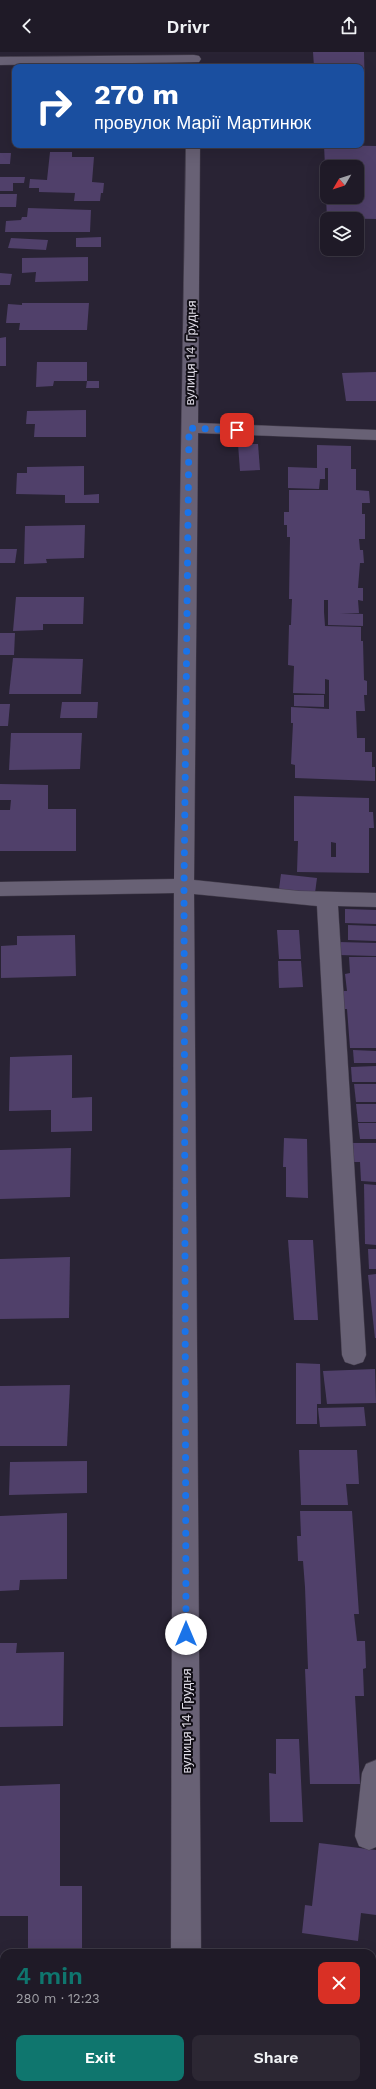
<!DOCTYPE html>
<meta charset="utf-8">
<style>
:root{--surface:#1f1a27;--page:#2c2733;--text:#f1f3f6;--muted:#a1a1a7;--line:#3c3844;--accent:#0f766e}
body{margin:0;font-family:"Work Sans",sans-serif;background:var(--page);color:var(--text);height:100vh;display:flex;flex-direction:column;font-size:15px;white-space:nowrap}
*{box-sizing:border-box;margin:0}
p{font-size:13px;color:var(--muted)}
.icon{flex:none;width:22px;height:22px;fill:none;stroke:currentColor;stroke-width:2;stroke-linecap:round;stroke-linejoin:round}
.map{position:relative;flex:1;overflow:hidden}
.drawer{position:absolute;left:0px;top:1897px;width:376px;height:140px;display:flex;flex-direction:column;background:var(--surface);border-radius:12px 12px 0 0;box-shadow:0 4px 16px #0002,0 0 0 1px var(--line)}
.drawer>*{flex:none}
.top-card{position:absolute;left:12px;top:12px;width:352px;height:84px;border-radius:8px;box-shadow:0 4px 16px #0002,0 0 0 1px var(--line);background:#1a4fa0;color:#fff;overflow:hidden}
.needle{width:26px;rotate:231deg}
.controls{position:absolute;left:320px;top:108px;display:grid;gap:8px}
.controls a{display:grid;place-items:center;width:44px;height:44px;border-radius:8px;background:var(--surface);box-shadow:0 4px 16px #0002,0 0 0 1px var(--line);font-size:20px}
.pin{position:absolute;display:grid;place-items:center;width:34px;height:34px;color:#fff;margin:-17px;border-radius:8px;box-shadow:0 2px 6px #0006}
.me{position:absolute;width:44px;margin:-22px;rotate:0deg;stroke-linejoin:round;filter:drop-shadow(0 0 3px #0008)}
.turn{display:flex;align-items:center;gap:14px;height:84px;padding:0 16px;font-size:18px}
.turn .icon{width:52px;height:52px;stroke-width:2.5}
.turn b{display:block;font-size:28px;line-height:34px}
.round{display:grid;place-items:center;flex:none;width:42px;height:42px;border-radius:8px;background:var(--page)}
.overview{display:flex;align-items:center;justify-content:space-between;height:68px;padding:0 16px}
h1{font-size:24px;font-weight:600;line-height:30px;color:var(--accent)}
.button{display:flex;gap:8px;margin-top:auto;padding:8px 16px}
.button a{flex:1;height:46px;border-radius:8px;background:var(--accent);color:#fff;font-size:16px;font-weight:600;line-height:46px;text-align:center}
.button a+a{background:var(--page);color:var(--text)}
header{display:flex;justify-content:space-between;align-items:center;height:52px;padding:0 16px;background:var(--surface);font-size:18px;font-weight:600}
.map>svg:first-child{display:block}
.building{fill:#50406a;fill-rule:evenodd}
.lines{fill:none;stroke-linecap:round;stroke-linejoin:round}
.minor-casing{stroke:#443e4c;stroke-width:1}
.minor{fill:#686175;fill-rule:evenodd}
.route{stroke:#1a73e8;stroke-width:7;stroke-dasharray:0 12.6}
.labels{text-anchor:middle;stroke-width:4;stroke-linejoin:round;paint-order:stroke}
.street-label{font-size:13px;fill:#e2dee9;stroke:#110e16}
</style>
<header><svg class="icon" aria-label="back" viewBox="0 0 24 24"><path d="M15 5l-7 7 7 7"/></svg>Drivr<svg class="icon" aria-label="share" viewBox="0 0 24 24"><path d="M12 15V3M7 8l5-5 5 5M5 13v7h14v-7"/></svg></header>
<div class="map">
<svg width="376" height="2037" viewBox="0 0 376 2037">
<rect width="100%" height="100%" fill="#292334"/>
<g class="building">
<path d="M313,0H364L365,44H361V15H314Z"/>
<path d="M324,93L376,94V167L327,166L326,145H357V115H327L326,137Z"/>
<path d="M50,100H72V105H94L92,130L104,131L103,141H101L100,149H74L75,141L39,140V136H29L30,127L47,128Z"/>
<path d="M0,101H11L10,112H0Z"/>
<path d="M0,125H25L24,131H13V139H0Z"/>
<path d="M0,142H17L16,155H0Z"/>
<path d="M28,156L91,158L90,180H5L6,169L21,168L22,165H27Z"/>
<path d="M101,185V195H76V186Z"/>
<path d="M11,186L48,188L46,198L8,196Z"/>
<path d="M88,205V229L35,230L36,220L22,221V206Z"/>
<path d="M0,221L12,222L10,233H0Z"/>
<path d="M22,251H89L87,278H19L20,271H6L8,252L22,253Z"/>
<path d="M6,285V314H0V286Z"/>
<path d="M37,310H87V329H54L53,334L36,335Z"/>
<path d="M376,320V349H346L342,321Z"/>
<path d="M87,329H99V336H86Z"/>
<path d="M86,358V385H34L35,372H26L27,359Z"/>
<path d="M238,392H258L260,418L240,419Z"/>
<path d="M317,393L351,394V417H356V438L369,439L370,451H362V462H365V487H359L360,498H363L364,511H360L358,536H363V549L358,548L359,561H340L363,562V574L328,573V548H324V560L325,574L361,575V589H363L364,628L367,629V643H364L365,659H356L357,686H365V700H372V715H375V729L295,726V713L291,712L293,671H291V655L329,657V628L325,627V642L293,641L294,614L288,613L289,573H291L292,547H289L290,485H287V473H284V460H289V438H328V416H325V427H320L319,437L288,436V415L317,416Z"/>
<path d="M84,414V443L99,442V451H65V443L16,442L17,421H27V415Z"/>
<path d="M85,473L84,506L46,507L47,511L24,512L25,474Z"/>
<path d="M0,497H17L15,511H0Z"/>
<path d="M16,545H84L83,572H43V578L13,579Z"/>
<path d="M0,581H15L14,603H0Z"/>
<path d="M13,606L83,607L81,642H9Z"/>
<path d="M294,643H324V655L294,654Z"/>
<path d="M62,650H98L97,666H60Z"/>
<path d="M0,652H10L8,674H0Z"/>
<path d="M11,681H82L80,717L9,718Z"/>
<path d="M0,732L48,733V757H76V799H0V758H10L11,748H0Z"/>
<path d="M294,744L369,746V760H373L374,776H369V821L297,820L298,789H294ZM331,790L336,791V805H331Z"/>
<path d="M281,822L317,826L315,841L279,837Z"/>
<path d="M345,857L376,858V872L345,871Z"/>
<path d="M348,873L376,874V889L348,888Z"/>
<path d="M277,878H299L301,907H279Z"/>
<path d="M75,883L76,924L1,926V894L17,893V884Z"/>
<path d="M339,890L376,891V904L339,903Z"/>
<path d="M349,905H376V996H350L347,957H338L337,939H347L345,922L350,921Z"/>
<path d="M278,909H301L303,935L279,936Z"/>
<path d="M353,998L376,999V1011H354Z"/>
<path d="M72,1003V1046L92,1045V1079L51,1080V1058L9,1059L10,1005Z"/>
<path d="M376,1014V1030H352L351,1015Z"/>
<path d="M354,1032H376V1050H356Z"/>
<path d="M356,1052H376V1070H358Z"/>
<path d="M358,1071H376V1087H360Z"/>
<path d="M284,1086L307,1087L308,1146L286,1145V1115H283Z"/>
<path d="M351,1091H376V1130L361,1129L360,1110H352Z"/>
<path d="M71,1096L70,1145L0,1147V1098Z"/>
<path d="M364,1132L376,1133V1193L365,1192Z"/>
<path d="M288,1188H313L318,1268H294Z"/>
<path d="M368,1197H376V1217H369Z"/>
<path d="M70,1205L69,1266L0,1267V1207Z"/>
<path d="M376,1222V1286H375L368,1223Z"/>
<path d="M296,1311L320,1312L321,1352H317V1372H296Z"/>
<path d="M375,1317L376,1351L327,1352L323,1319Z"/>
<path d="M70,1333L67,1394H0V1334Z"/>
<path d="M364,1355L366,1374L320,1375L318,1356Z"/>
<path d="M299,1398H357L359,1432H346L348,1453H301Z"/>
<path d="M87,1409V1441L9,1443L10,1410Z"/>
<path d="M300,1459H352L359,1562H354L357,1589H365L366,1616L363,1617L364,1644H355L360,1732H310L305,1617H308L305,1535L303,1509H298L297,1484H301Z"/>
<path d="M67,1461V1527L20,1528L19,1538L0,1539V1464Z"/>
<path d="M0,1591H17L16,1601L64,1600L63,1674L0,1675Z"/>
<path d="M276,1687H299L303,1770H270L269,1721L276,1722Z"/>
<path d="M60,1732V1834H82V1896L28,1897V1864H0V1734Z"/>
<path d="M319,1791L376,1798V1863L361,1861L358,1889L302,1881L305,1853L312,1854Z"/>
<rect x="0" y="1911" width="4" height="106"/>
</g>
<g class="lines">
<defs>
<g id="minor">
<path d="M194,3L199,4L201,7L199,10L0,13V5Z"/>
<path d="M186,93H200L198,371L376,378V388L198,381L194,828L299,839L376,841V855L338,854L366,1303L363,1310L354,1313L345,1310L342,1303L317,854L194,842L201,1901H171L174,841L0,844V830L174,827Z"/>
<path d="M376,1708V1795L369,1798L359,1794L355,1784L362,1721L366,1712Z"/>
<rect x="171" y="2033" width="30" height="4"/>
</g>
</defs>
<use href="#minor" class="minor-casing"/>
<use href="#minor" class="minor"/>
</g>
<g class="lines">
<path class="route" d="M186,1582L184,834L189,376L237,378"/>
</g>
<g class="labels">
<g class="street-label">
<text transform="translate(190 301) rotate(-89)" y="5">вулиця 14 Грудня</text>
<text transform="translate(186 1669) rotate(-90)" y="5">вулиця 14 Грудня</text>
</g>
</g>
</svg>
<div class="controls">
<a><svg class="needle" viewBox="-14 -14 28 28"><path d="M0-13l5 13h-10z" fill="#e53935"/><path d="M0 13l5-13h-10z" fill="#a1a1a7"/></svg></a>
<a><svg class="icon" aria-label="layers" viewBox="0 0 24 24"><path d="M12 4l9 5-9 5-9-5zM3 14l9 5 9-5"/></svg></a>
</div>
<div class="pin" style="left:237px;top:378px;background:#d93025"><svg class="icon" aria-label="arrive" viewBox="0 0 24 24"><path d="M6 21V4h12l-3 4 3 4H6"/></svg></div>
<svg class="me" style="left:186px;top:1582px" viewBox="-20 -20 40 40"><circle r="19" fill="#fff"/><path d="M0-13L10 11 0 6-10 11z" fill="#1a73e8"/></svg>
<div class="top-card">
<div class="turn"><svg class="icon" aria-label="right" viewBox="0 0 24 24"><path d="M7 20v-9h11M14 6l5 5-5 5"/></svg><div><b>270 m</b>провулок Марії Мартинюк</div></div>
</div>
<section class="drawer">
<div class="overview"><div><h1>4 min</h1><p>280 m · 12:23</p></div><a class="round" style="background:#d93025;color:#fff"><svg class="icon" aria-label="close" viewBox="0 0 24 24"><path d="M6 6l12 12M18 6L6 18"/></svg></a></div>
<div class="button"><a>Exit</a><a>Share</a></div>
</section>
</div>
